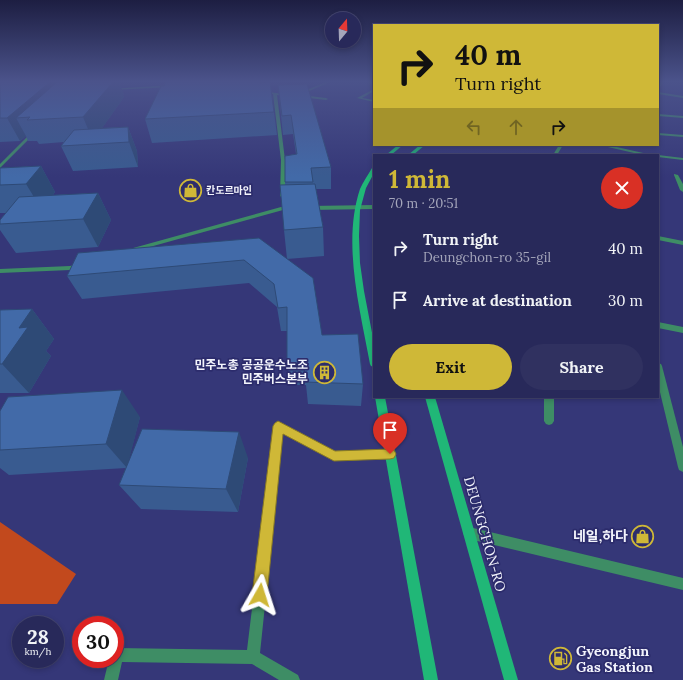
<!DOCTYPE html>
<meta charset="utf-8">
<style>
:root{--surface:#28295a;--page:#303160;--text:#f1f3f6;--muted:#a5a6bb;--line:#444570;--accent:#cfb837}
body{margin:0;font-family:Lora,"Noto Sans KR",serif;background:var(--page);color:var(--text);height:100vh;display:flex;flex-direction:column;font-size:15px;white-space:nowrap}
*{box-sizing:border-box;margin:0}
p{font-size:13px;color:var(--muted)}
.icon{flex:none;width:22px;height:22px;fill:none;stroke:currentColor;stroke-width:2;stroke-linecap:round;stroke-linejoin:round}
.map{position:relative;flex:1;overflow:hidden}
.panel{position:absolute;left:373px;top:154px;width:286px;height:244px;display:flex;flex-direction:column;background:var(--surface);border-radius:0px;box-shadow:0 2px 6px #0003,0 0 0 1px var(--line)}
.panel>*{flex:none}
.hud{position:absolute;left:373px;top:24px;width:286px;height:122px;border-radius:0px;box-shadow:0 2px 6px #0003,0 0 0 1px var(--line);background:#cfb837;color:#111;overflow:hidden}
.needle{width:26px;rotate:19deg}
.buttons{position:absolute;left:325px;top:12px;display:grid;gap:8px}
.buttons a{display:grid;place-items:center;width:36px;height:36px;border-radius:50%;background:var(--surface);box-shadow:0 2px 6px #0003,0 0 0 1px var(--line);font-size:20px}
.speed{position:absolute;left:12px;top:616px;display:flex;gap:8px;font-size:20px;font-weight:700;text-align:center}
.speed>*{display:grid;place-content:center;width:52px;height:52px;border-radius:50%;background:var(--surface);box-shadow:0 2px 6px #0003,0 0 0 1px var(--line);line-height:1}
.speed small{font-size:10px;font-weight:400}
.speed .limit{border:6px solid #d22;background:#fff;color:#111}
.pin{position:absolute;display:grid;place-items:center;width:34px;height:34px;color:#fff;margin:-41px -17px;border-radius:50% 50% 50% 0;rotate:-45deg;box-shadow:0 0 4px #0007}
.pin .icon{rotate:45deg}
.me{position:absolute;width:44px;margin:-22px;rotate:6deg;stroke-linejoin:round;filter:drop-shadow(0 0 3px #0008)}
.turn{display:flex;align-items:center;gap:14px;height:84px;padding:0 16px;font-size:18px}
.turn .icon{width:52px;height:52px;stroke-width:2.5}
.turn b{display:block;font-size:28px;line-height:34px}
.lanes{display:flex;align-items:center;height:38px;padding:0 16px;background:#0003;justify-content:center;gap:20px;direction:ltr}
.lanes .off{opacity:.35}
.round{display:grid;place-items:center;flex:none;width:42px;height:42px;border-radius:21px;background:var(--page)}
.overview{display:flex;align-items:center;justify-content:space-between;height:68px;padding:0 16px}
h1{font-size:24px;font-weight:700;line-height:30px;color:var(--accent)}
.cta{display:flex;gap:8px;margin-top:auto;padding:8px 16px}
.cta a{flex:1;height:46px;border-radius:24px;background:var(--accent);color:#111;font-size:16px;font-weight:700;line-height:46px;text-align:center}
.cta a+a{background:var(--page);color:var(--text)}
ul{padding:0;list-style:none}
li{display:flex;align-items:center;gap:12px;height:52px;padding:0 16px}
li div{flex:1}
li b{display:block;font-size:15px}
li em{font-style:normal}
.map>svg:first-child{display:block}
.forest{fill:#c2491d}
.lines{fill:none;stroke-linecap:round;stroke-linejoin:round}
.service{fill:#3e8d65;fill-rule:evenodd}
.minor{fill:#3e8d65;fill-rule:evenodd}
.secondary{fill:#20b777;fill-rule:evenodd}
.wall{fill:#395b90}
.shaded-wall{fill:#2e4a76}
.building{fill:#426aa8;stroke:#2e4a76}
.route{fill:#cfb837;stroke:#877824}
.labels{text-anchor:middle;stroke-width:3.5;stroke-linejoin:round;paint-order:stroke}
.far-poi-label{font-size:10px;font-weight:bold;fill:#f3f4fc;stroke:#2c2c6c;text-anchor:start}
.poi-label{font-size:12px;font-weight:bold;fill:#f3f4fc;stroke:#2c2c6c;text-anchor:end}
.near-street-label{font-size:14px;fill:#f3f4fc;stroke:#2c2c6c}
.near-poi-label{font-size:14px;font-weight:bold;fill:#f3f4fc;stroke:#2c2c6c;text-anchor:end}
</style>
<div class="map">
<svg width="683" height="680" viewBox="0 0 683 680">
<rect width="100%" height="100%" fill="#353778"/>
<path class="forest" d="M0,522L76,574L57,604H0Z"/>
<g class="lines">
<g class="service">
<path d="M326,82H330L307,92L304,91Z"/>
<path d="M172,85L173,87L111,90L109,89Z"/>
<path d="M374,89V91L362,98L374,100V102L357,98Z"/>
<path d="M261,91L291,95L289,96L277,95L285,160L286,196L283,198L280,196L281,160L273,94L260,93Z"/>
<path d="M301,95L326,98L328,99L326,100L300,97Z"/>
<path d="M33,131L36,132L0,168V164Z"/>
<path d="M674,174L678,175L683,184V192L680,190L674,175Z"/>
<path d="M374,205V209L309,210L306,208L309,206Z"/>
<path d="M293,206L295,207V209L283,210L128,253L125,251L126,250L281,207Z"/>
<path d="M81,263L84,265L83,266L70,270L0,273V269L70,266Z"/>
<path d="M658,363L661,364L662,366L683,447V472L679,470L678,467L658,384Z"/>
<path d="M544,397H554V421L552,424L549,425L546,424L544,421Z"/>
</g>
<g class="minor">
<path d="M368,82H374V84L368,83Z"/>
<path d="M660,82H663L658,90Z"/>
<path d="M658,92L683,96V98L658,94Z"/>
<path d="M658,114L683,116V118L658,116Z"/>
<path d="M658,133L683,135V137L658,135Z"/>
<path d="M559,145H563L557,155H553Z"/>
<path d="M599,145H608L652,155H643Z"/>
<path d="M656,155H658L683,158V160L658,157V155Z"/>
<path d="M658,236L683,241V245L658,240Z"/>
<path d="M658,322L683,327V333L658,328Z"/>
<path d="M279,422L335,451L390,449L394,451L395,454L394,457L390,459L334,461L283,433L260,653L298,675L300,680H279L252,664L122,662L118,680H104L109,659H115V649L117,648L247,650L274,426L276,423Z"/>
<path d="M469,527L683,578V590L469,539L465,537L463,533L465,529Z"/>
</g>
<g class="secondary">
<path d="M398,145H403L391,155H386Z"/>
<path d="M420,145H425L413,155H408Z"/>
<path d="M372,168H374V173L366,188L360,210L359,236L360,263L364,291L374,343V367L371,366L370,364C360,309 342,243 360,189C363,182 368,175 372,168Z"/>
<path d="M375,397H385L438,680H424Z"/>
<path d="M425,397H435L518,680H504Z"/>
</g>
</g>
<g class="wall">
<path d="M0,82H119L124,95H123L124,97L102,128L128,127L137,151L138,167L73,171L61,146L64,142L39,144L37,141H28L26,136L20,141L0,142Z"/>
<path d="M270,82L277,135L152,143L145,119L164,86Z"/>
<path d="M278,85L331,167V189H316L323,227L324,256L287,259L284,230L285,184V156L296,154L293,134L283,135Z"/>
<path d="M41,166L55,192L53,195L98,193L111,220L98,247L16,253L0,230V220L6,213H0V168Z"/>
<path d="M259,238L322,335L363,384L361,406L308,404L306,385H291L287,363V331H281L277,307L249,283L82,299L67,276Z"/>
<path d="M32,309L54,339L46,351L51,356L29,393H0V310Z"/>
<path d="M0,411L140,417L128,462L248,458L238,512L141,509L119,485L126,468L9,475L0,468Z"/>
</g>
<g class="shaded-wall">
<path d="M50,82H58L30,117L16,118L26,136L20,141L7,118Z"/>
<path d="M113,82H119L124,95H123L124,97L93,141L83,117Z"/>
<path d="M128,127L137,151L138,167L129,142Z"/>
<path d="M41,166L55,192L42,210L26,184Z"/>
<path d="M98,193L111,220L98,247L83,219Z"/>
<path d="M32,309L54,339L46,351L51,356L29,393L2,364L19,328Z"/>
<path d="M122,390L140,417L127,468L106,444Z"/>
<path d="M239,432L248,458L238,512L226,489Z"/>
</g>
<g class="building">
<path d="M0,82H50L7,118H0Z"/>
<path d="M57,82H113L83,117L27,120L30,117L16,118Z"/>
<path d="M166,82H259V83L270,82L274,112L145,119L161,86H164Z"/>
<path d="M307,84L331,167L311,168L313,182H285V156L297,154L291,115L282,116L278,85Z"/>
<path d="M128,127L129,142L61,146L74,130Z"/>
<path d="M41,166L26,184L0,185V168Z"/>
<path d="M315,184L323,227L284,230L280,185Z"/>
<path d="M98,193L83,219L0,224V220L19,197Z"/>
<path d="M259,238L313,278L322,335L358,334L363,384L305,382L304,363H287V307L278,308L274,284L244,260L67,276L78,253Z"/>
<path d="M32,309L19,328L28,327L2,364H0V310Z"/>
<path d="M122,390L106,444L0,450V411L8,397Z"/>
<path d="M142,429L239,432L226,489L119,485Z"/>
</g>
<linearGradient id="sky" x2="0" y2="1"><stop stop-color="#1d1e42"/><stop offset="0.46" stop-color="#4b538b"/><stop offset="1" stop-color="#4b538b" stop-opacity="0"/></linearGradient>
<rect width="683" height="177" fill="url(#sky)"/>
<path class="route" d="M278,421L335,451L390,449L394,450L396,454L394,458L390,459L334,461L283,434L267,595L265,600L260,603L255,600L252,595L273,426L275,423Z"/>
<defs>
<symbol id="shop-ring" viewBox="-11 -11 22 22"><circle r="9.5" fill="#2c2c6c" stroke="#cfb837" stroke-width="1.5"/><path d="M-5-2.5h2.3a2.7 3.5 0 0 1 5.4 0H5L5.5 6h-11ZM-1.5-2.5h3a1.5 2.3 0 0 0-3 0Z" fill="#cfb837"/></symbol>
<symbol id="building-ring" viewBox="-11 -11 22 22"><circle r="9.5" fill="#2c2c6c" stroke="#cfb837" stroke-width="1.5"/><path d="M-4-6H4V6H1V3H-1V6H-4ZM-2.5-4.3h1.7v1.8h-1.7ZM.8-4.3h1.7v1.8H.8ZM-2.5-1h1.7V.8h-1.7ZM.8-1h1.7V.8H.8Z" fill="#cfb837"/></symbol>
<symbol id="fuel-ring" viewBox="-11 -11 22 22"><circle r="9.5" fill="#2c2c6c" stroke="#cfb837" stroke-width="1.5"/><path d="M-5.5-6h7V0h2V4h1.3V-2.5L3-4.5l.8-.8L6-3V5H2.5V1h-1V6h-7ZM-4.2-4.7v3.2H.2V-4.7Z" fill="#cfb837"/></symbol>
</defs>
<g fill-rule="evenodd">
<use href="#shop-ring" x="178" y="178" width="25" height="25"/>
<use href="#building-ring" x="312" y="360" width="25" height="25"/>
<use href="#shop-ring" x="630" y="524" width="25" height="25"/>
<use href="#fuel-ring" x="548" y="646" width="25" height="25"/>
</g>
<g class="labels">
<g class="far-poi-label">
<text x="206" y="194">칸도르마인</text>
</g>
<g class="poi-label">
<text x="308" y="369">민주노총 공공운수노조<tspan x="308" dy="14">민주버스본부</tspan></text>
</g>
<g class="near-street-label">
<text transform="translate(485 534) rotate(74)" y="5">DEUNGCHON-RO</text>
</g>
<g class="near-poi-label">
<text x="628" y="541">네일,하다</text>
<text x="576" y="656" text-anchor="start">Gyeongjun<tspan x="576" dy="16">Gas Station</tspan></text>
</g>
</g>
</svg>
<div class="buttons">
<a><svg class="needle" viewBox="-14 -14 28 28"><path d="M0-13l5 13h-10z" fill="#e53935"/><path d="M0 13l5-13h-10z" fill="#a5a6bb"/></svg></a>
</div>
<div class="speed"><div>28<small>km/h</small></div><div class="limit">30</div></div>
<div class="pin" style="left:390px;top:454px;background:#d93025"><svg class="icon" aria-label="arrive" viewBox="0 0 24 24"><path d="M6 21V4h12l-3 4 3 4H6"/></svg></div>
<svg class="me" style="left:260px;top:595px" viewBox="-20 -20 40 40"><path d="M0-17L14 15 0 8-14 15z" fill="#cfb837" stroke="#fff" stroke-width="4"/></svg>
<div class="hud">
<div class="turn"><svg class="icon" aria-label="right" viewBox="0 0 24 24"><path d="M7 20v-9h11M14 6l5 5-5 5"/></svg><div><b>40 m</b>Turn right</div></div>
<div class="lanes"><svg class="icon off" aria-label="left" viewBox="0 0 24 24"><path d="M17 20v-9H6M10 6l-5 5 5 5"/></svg><svg class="icon off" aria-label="ahead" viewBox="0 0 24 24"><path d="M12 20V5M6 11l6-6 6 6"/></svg><svg class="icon" aria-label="right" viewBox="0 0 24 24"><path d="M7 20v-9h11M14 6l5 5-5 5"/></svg></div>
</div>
<section class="panel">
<div class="overview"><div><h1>1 min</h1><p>70 m · 20:51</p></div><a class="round" style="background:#d93025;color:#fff"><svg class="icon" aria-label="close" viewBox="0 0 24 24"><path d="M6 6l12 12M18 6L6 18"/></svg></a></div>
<ul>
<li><svg class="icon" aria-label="right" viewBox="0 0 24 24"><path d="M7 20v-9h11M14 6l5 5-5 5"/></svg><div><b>Turn right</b><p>Deungchon-ro 35-gil</p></div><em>40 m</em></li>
<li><svg class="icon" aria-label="arrive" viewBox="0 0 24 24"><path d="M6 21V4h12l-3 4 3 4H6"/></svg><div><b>Arrive at destination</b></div><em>30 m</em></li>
</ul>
<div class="cta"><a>Exit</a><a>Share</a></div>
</section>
</div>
